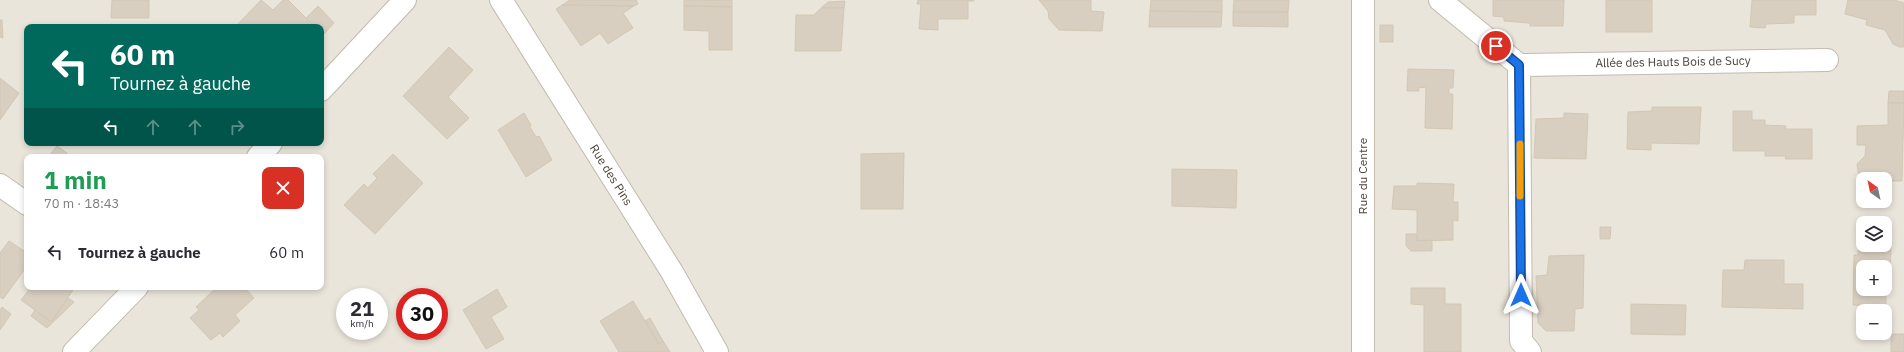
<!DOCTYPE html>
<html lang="fr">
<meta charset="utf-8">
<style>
:root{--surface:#fff;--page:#f2f2f3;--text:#2b2b33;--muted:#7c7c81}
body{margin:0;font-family:"IBM Plex Sans",sans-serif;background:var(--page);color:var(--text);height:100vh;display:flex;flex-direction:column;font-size:15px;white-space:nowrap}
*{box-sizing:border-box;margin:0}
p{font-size:13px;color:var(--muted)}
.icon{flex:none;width:22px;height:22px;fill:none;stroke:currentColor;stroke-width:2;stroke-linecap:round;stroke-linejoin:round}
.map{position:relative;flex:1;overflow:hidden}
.details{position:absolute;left:24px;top:154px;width:300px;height:136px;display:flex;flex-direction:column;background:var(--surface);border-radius:8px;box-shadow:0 2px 6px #0003}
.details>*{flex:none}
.hud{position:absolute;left:24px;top:24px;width:300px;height:122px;border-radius:8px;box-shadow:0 2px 6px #0003;background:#00695c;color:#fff;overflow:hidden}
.needle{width:26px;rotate:327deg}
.controls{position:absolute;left:1856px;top:172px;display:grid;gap:8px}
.controls a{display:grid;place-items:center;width:36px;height:36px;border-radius:8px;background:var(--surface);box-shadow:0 2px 6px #0003;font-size:20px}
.speed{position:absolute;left:336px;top:288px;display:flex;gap:8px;font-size:20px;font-weight:700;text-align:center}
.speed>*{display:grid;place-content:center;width:52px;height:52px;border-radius:50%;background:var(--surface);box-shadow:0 2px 6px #0003;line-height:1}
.speed small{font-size:10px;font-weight:400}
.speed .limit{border:6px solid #d22;background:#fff;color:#111}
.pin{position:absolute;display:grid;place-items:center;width:34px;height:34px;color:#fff;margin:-17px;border:2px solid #fff;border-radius:50%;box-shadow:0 1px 4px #0007}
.me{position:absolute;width:44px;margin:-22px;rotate:0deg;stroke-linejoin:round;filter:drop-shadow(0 0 3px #0008)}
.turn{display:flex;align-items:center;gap:14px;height:84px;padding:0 20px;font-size:18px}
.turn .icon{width:52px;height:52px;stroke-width:2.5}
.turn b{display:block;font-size:28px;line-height:34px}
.lanes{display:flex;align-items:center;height:38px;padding:0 20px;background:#0003;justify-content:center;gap:20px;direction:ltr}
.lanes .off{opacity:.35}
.round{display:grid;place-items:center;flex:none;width:42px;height:42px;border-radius:8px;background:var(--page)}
.headline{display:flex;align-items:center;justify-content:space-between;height:68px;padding:0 20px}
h1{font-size:24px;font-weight:700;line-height:30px;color:#1e9e55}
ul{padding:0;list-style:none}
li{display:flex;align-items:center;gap:12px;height:60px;padding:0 20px}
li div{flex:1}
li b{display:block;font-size:15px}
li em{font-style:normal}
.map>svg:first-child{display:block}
.residential{fill:#eae5da;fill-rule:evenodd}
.building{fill:#d8cfc1;stroke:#d3c7b4;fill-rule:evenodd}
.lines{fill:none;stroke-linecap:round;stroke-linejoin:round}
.street-casing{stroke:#c2bbae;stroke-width:24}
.street{stroke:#fff;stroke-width:22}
.route-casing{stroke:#114b97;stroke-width:10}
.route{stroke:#1a73e8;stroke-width:7}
.slow{stroke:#f59e0b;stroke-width:7}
.labels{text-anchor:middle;stroke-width:4;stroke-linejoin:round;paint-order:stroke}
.street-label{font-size:12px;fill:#4b4439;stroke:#fff}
</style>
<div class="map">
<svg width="1904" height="352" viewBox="0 0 1904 352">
<rect width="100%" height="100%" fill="#f6f3ec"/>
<path class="residential" d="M0,0H1904V352H0ZM27,27H321V143H27ZM27,157H321V287H27ZM1863,179H1885V201H1863ZM1863,223H1885V245H1863ZM1863,267H1885V289H1863ZM345,297H379V331H345ZM405,297H439V331H405ZM1863,311H1885V333H1863Z"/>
<g class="building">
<path d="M112,0H149V18H111Z"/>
<path d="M261,0L273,10L283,0H288L315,27H235Z"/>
<path d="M570,0H636L638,4L634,6L562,5Z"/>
<path d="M684,0H732V7L684,6Z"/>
<path d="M918,0H974V1H968V19H938V30L919,29L921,4H917Z"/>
<path d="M1039,0H1091V11L1104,12L1102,31L1059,30L1049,19L1048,11Z"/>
<path d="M1151,0H1222V12L1150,11Z"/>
<path d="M1234,0H1289L1288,12H1233Z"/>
<path d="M1493,0H1564L1563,26H1530V23L1504,21V17L1493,16Z"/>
<rect x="1606" y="0" width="46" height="32"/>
<path d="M1752,0H1816V15H1794V23L1766,24L1765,28L1750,27Z"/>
<path d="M1848,0H1894L1904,3V47H1899L1893,44L1885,30L1866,25L1867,20L1845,14Z"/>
<path d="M845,1L844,8H821L828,2Z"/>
<path d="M562,5L634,6L623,13L633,28L608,44L600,33L581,46L556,9Z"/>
<path d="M318,6L334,23L323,35L321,33V27H315L306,18Z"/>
<path d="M684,6L732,7V50H709V31L684,30Z"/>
<path d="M821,8H844L841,51H795L796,15H814Z"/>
<path d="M1150,11L1222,12L1221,27H1149Z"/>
<path d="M1233,12H1288V27L1233,26Z"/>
<path d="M0,20H2L3,38L0,37Z"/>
<rect x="1380" y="25" width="13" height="17"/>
<path d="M449,47L473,70L448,97L469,118L447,139L403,96Z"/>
<path d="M1408,69L1454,70L1453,88H1449V94H1453L1452,129L1425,128L1426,87L1418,88L1419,91H1407Z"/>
<path d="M0,78L19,93L0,120Z"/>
<path d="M1889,91H1904V103H1888Z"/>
<path d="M1888,103H1904L1902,181H1885V179L1863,180L1859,178L1857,164L1865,156L1866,145H1857V126L1888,125Z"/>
<path d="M1652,107H1701L1699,144L1651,143V150L1627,149L1628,112L1652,111Z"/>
<path d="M1733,111H1752V120H1765V125L1786,126L1785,129H1812V159H1785L1786,156H1765V151H1733Z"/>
<path d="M524,113L531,125L530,127L536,137L539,136L552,160L526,177L498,130Z"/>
<path d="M1564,113L1588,114L1586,159L1534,158L1536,119L1564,118Z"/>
<path d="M57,146L67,153L64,157H48Z"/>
<path d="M904,153L903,209H861V154Z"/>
<path d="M393,154L423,183L375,234L344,205L364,184L368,188L377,178L373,174Z"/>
<path d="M1172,169L1237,170L1236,208L1172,206Z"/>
<path d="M1417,183L1454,184L1453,202H1458V221L1453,220V240L1417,241V210L1392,209L1394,186H1417Z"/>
<path d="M1600,227H1611L1610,239H1600Z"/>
<path d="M1406,234H1417V241L1432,240V251H1411L1406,246Z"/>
<path d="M9,241L27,253V266L3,299L0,297V253Z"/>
<path d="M1859,244H1891L1890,284H1886V306L1853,305L1854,255H1858ZM1863,267H1885V289H1863Z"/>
<path d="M1584,255L1583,308L1575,309L1574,331H1546L1538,323L1536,276L1547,275L1549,256Z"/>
<path d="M1745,260H1784V284H1803V309L1722,307L1723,270H1744Z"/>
<path d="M31,287H75L51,322L21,300Z"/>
<path d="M217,287H244L254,298L235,315L240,321L223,337L220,333L211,340L190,318L199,310L196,307Z"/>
<path d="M1411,288H1445V304H1461V352H1424V305L1411,304Z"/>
<path d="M497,289L507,307L491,317L504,339L486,349L463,310Z"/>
<path d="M68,298L74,302L47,328L31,316L35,310L51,322Z"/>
<path d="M633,301L659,344L663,341L670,352H619L600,321Z"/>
<path d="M1631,304L1686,305L1685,335L1631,334Z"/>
<path d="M2,307L11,314L0,330V310Z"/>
<path d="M650,318L663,341L659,344L645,321Z"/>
<rect x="1891" y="334" width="13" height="18"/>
</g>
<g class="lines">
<defs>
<g id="street">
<path d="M501,0L672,272L717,352"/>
<path d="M1363,0V352"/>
<path d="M1440,0L1519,65"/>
<path d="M321,90L405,0"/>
<path d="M258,157L271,143"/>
<path d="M0,185L27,204"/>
<path d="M74,352L137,287"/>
<path d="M1530,352L1521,341L1519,65L1827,60"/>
</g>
</defs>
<use href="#street" class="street-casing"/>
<use href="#street" class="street"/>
</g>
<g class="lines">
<defs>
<path id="route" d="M1496,46L1519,65L1521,295"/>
</defs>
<use href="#route" class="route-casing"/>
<use href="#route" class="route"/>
<path class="slow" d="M1520,144V196"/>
</g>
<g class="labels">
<g class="street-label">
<text transform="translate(1673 62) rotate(-1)" y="4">Allée des Hauts Bois de Sucy</text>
<text transform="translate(611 175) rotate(58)" y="4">Rue des Pins</text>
<text transform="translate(1363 176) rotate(-90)" y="4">Rue du Centre</text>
</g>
</g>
</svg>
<div class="controls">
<a><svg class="needle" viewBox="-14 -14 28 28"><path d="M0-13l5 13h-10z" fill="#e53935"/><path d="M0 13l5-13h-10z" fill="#7c7c81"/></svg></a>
<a><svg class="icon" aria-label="layers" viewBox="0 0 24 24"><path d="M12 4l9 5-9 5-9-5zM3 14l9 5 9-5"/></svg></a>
<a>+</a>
<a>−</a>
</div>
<div class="speed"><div>21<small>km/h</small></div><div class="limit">30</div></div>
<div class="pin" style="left:1496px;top:46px;background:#d93025"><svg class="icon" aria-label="arrive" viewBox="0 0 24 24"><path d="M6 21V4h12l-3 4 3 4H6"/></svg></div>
<svg class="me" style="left:1521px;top:295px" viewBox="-20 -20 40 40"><path d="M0-17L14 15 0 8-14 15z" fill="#1a73e8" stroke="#fff" stroke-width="4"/></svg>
<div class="hud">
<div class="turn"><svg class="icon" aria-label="left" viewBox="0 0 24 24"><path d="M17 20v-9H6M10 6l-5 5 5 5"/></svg><div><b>60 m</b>Tournez à gauche</div></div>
<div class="lanes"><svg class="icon" aria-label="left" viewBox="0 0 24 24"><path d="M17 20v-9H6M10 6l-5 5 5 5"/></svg><svg class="icon off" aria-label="ahead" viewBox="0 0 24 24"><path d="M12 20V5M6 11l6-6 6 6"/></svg><svg class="icon off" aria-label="ahead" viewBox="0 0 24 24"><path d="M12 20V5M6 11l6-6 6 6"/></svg><svg class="icon off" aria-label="right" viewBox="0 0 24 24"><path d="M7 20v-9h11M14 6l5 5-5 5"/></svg></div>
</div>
<section class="details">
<div class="headline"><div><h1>1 min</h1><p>70 m · 18:43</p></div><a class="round" style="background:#d93025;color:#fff"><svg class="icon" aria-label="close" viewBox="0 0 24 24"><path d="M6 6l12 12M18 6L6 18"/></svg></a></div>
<ul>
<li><svg class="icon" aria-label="left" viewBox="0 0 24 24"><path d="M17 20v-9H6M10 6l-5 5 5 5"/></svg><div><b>Tournez à gauche</b></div><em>60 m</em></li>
</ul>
</section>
</div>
